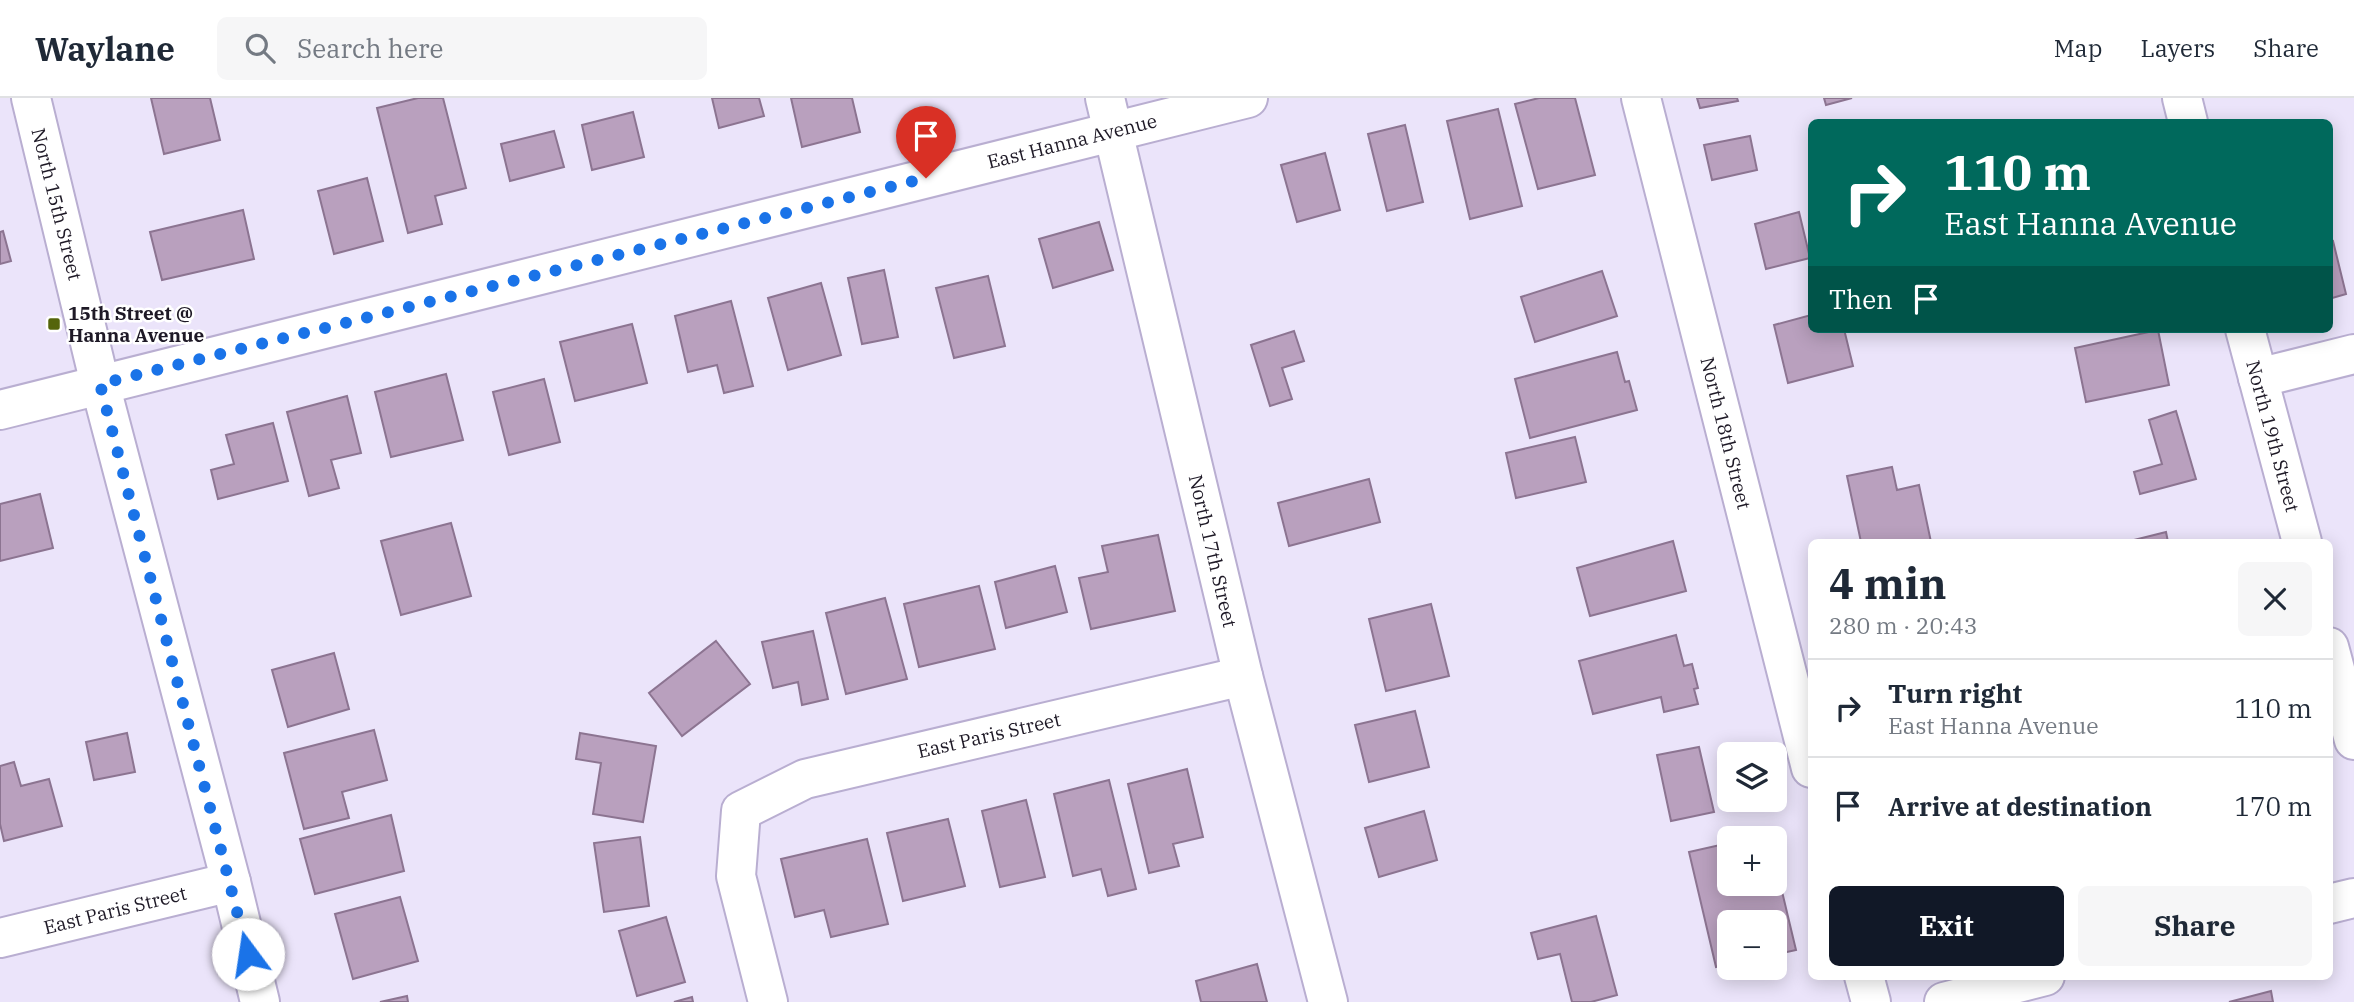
<!DOCTYPE html>
<meta charset="utf-8">
<style>
:root{--surface:#fff;--page:#f6f6f7;--text:#1f2937;--muted:#747a83;--line:#e0e1e3;--accent:#111827}
body{margin:0;font-family:"IBM Plex Serif",serif;background:var(--page);color:var(--text);height:100vh;display:flex;flex-direction:column;font-size:26px;white-space:nowrap}
*{box-sizing:border-box;margin:0}
p{font-size:23px;color:var(--muted)}
.icon{flex:none;width:38px;height:38px;fill:none;stroke:currentColor;stroke-width:2;stroke-linecap:round;stroke-linejoin:round}
.map{position:relative;flex:1;overflow:hidden}
.panel{position:absolute;left:1808px;top:441px;width:525px;height:441px;display:flex;flex-direction:column;background:var(--surface);border-radius:10px;box-shadow:0 4px 18px #0003}
.panel>*{flex:none}
.top-card{position:absolute;left:1808px;top:21px;width:525px;height:214px;border-radius:10px;box-shadow:0 4px 18px #0003;background:#00695c;color:#fff;overflow:hidden}
.fabs{position:absolute;left:1717px;top:644px;display:grid;gap:14px}
.fabs a{display:grid;place-items:center;width:70px;height:70px;border-radius:10px;background:var(--surface);box-shadow:0 4px 18px #0003;font-size:35px}
.pin{position:absolute;display:grid;place-items:center;width:60px;height:60px;color:#fff;margin:-72px -30px;border-radius:50% 50% 50% 0;rotate:-45deg;box-shadow:0 0 7px #0007}
.pin .icon{rotate:45deg}
.me{position:absolute;width:77px;margin:-38px;rotate:346deg;stroke-linejoin:round;filter:drop-shadow(0 0 5px #0008)}
.turn{display:flex;align-items:center;gap:24px;height:147px;padding:0 21px;font-size:32px}
.turn .icon{width:91px;height:91px;stroke-width:2.5}
.turn b{display:block;font-size:49px;line-height:60px}
.then{display:flex;align-items:center;height:66px;padding:0 21px;background:#0003;gap:14px;font-size:26px}
.round{display:grid;place-items:center;flex:none;width:74px;height:74px;border-radius:10px;background:var(--page)}
.summary{display:flex;align-items:center;justify-content:space-between;height:119px;padding:0 21px}
h1{font-size:42px;font-weight:800;line-height:52px}
.primary-button{display:flex;gap:14px;margin-top:auto;padding:14px 21px}
.primary-button a{flex:1;height:80px;border-radius:10px;background:var(--accent);color:#fff;font-size:28px;font-weight:800;line-height:80px;text-align:center}
.primary-button a+a{background:var(--page);color:var(--text)}
ul{padding:0;list-style:none}
li{display:flex;align-items:center;gap:21px;height:98px;padding:0 21px;border-top:2px solid var(--line)}
li div{flex:1}
li b{display:block;font-size:26px}
li em{font-style:normal}
header{display:flex;align-items:center;gap:42px;box-sizing:border-box;height:98px;padding:0 35px;background:var(--surface);border-bottom:2px solid var(--line)}
header strong{font-size:33px}
nav{display:flex;gap:38px;margin-inline-start:auto;font-size:24px}
.search{width:490px;height:63px;background:var(--page);display:flex;align-items:center;gap:18px;box-sizing:border-box;padding:0 24px;border-radius:10px;color:var(--muted);font-size:26px}
.map>svg:first-child{display:block}
.building{fill:#b9a0be;stroke:#8c7491;stroke-width:2}
.lines{fill:none;stroke-linecap:round;stroke-linejoin:round}
.minor-casing{stroke:#b9aed1;stroke-width:42}
.minor{stroke:#fff;stroke-width:38}
.route{stroke:#1a73e8;stroke-width:12;stroke-dasharray:0 21.6}
.poi-dot{fill:#54640b;stroke:#fff;stroke-width:2.5}
.labels{text-anchor:middle;stroke-width:5;stroke-linejoin:round;paint-order:stroke}
.street-label{font-size:19px;fill:#1e1926;stroke:#fff}
.poi-label{font-size:19px;font-weight:bold;fill:#1e1926;stroke:#fff;text-anchor:start}
</style>
<header>
<strong>Waylane</strong>
<div class="search"><svg class="icon" aria-label="search" viewBox="0 0 24 24"><circle cx="10" cy="10" r="6"/><path d="M15 15l6 6"/></svg>Search here</div>
<nav><a>Map</a><a>Layers</a><a>Share</a></nav>
</header>
<div class="map">
<svg width="2354" height="904" viewBox="0 0 2354 904">
<rect width="100%" height="100%" fill="#ebe4fa"/>
<g class="building">
<path d="M151,0H210L220,42L164,56Z"/>
<path d="M418,0H443L466,90L435,98L442,126L408,135L377,10Z"/>
<path d="M712,0H759L764,18L719,30Z"/>
<path d="M791,0H852L860,34L802,49Z"/>
<path d="M1539,0H1575L1595,77L1538,91L1515,6Z"/>
<path d="M1697,0H1737L1738,3L1700,10Z"/>
<path d="M1824,0H1852L1826,7Z"/>
<path d="M1498,11L1522,108L1470,121L1447,23Z"/>
<path d="M633,14L644,59L592,72L582,27Z"/>
<path d="M1405,27L1423,104L1387,113L1368,36Z"/>
<path d="M554,33L564,69L510,83L501,46Z"/>
<path d="M1750,38L1757,72L1712,82L1704,47Z"/>
<path d="M1325,55L1340,112L1297,124L1281,67Z"/>
<path d="M367,80L383,143L334,156L318,93Z"/>
<path d="M243,112L254,161L162,182L150,134Z"/>
<path d="M1799,114L1810,160L1766,171L1755,126Z"/>
<path d="M1099,124L1113,172L1053,190L1039,141Z"/>
<path d="M3,133L11,163L0,166V134Z"/>
<path d="M2333,143L2346,196L2329,201V144Z"/>
<path d="M884,172L898,239L862,246L848,180Z"/>
<path d="M1602,173L1617,218L1535,244L1521,199Z"/>
<path d="M988,178L1005,248L954,260L936,190Z"/>
<path d="M821,185L841,257L788,272L768,200Z"/>
<path d="M731,203L753,288L724,295L717,267L688,274L675,218Z"/>
<path d="M1811,217V231H1844L1853,268L1788,285L1774,227Z"/>
<path d="M632,226L647,285L575,303L560,244Z"/>
<path d="M2158,232L2169,287L2086,304L2075,250Z"/>
<path d="M1294,233L1304,263L1282,270L1292,301L1270,308L1251,247Z"/>
<path d="M1617,254L1625,284L1629,283L1637,312L1530,340L1515,281Z"/>
<path d="M446,276L463,342L391,359L375,294Z"/>
<path d="M544,281L560,344L509,357L493,294Z"/>
<path d="M347,298L361,355L331,362L339,390L309,398L287,314Z"/>
<path d="M2176,313L2196,381L2140,396L2134,374L2162,366L2149,322Z"/>
<path d="M273,325L288,383L218,401L211,372L234,366L226,337Z"/>
<path d="M1575,339L1586,384L1516,400L1506,355Z"/>
<path d="M1892,369L1897,392L1919,387L1931,444H1861L1847,378Z"/>
<path d="M1369,381L1380,424L1289,448L1278,405Z"/>
<path d="M40,396L53,450L0,463V406Z"/>
<path d="M451,425L471,498L401,517L381,443Z"/>
<path d="M2166,434L2168,444H2126Z"/>
<path d="M1158,437L1175,513L1091,531L1079,480L1108,474L1102,448Z"/>
<path d="M1673,443L1686,493L1590,518L1577,470Z"/>
<path d="M1055,468L1067,514L1006,530L995,484Z"/>
<path d="M979,488L995,551L919,569L904,506Z"/>
<path d="M885,500L907,581L846,596L826,515Z"/>
<path d="M1431,506L1449,578L1386,593L1369,521Z"/>
<path d="M813,533L828,601L802,607L798,584L773,590L762,544Z"/>
<path d="M1676,537L1684,568L1692,566L1698,590L1694,591L1698,606L1664,614L1661,599L1593,616L1579,563Z"/>
<path d="M716,543L750,586L682,638L649,595Z"/>
<path d="M334,555L349,611L288,629L272,572Z"/>
<path d="M1415,613L1429,669L1369,684L1355,627Z"/>
<path d="M374,632L387,682L342,694L349,720L304,731L284,655Z"/>
<path d="M127,635L135,674L94,682L86,644Z"/>
<path d="M580,635L656,648L643,724L593,716L601,665L576,661Z"/>
<path d="M1699,649L1714,714L1671,723L1657,657Z"/>
<path d="M14,664L21,688L49,681L62,728L4,743L0,726V668Z"/>
<path d="M1187,671L1203,739L1173,746L1179,768L1149,775L1128,686Z"/>
<path d="M1109,682L1136,791L1108,798L1101,771L1073,778L1054,696Z"/>
<path d="M1026,702L1045,779L1000,789L982,713Z"/>
<path d="M1424,713L1437,762L1379,779L1365,730Z"/>
<path d="M391,717L404,773L315,796L300,741Z"/>
<path d="M948,721L965,788L903,803L887,735Z"/>
<path d="M640,739L649,808L604,814L594,745Z"/>
<path d="M867,741L888,826L831,839L824,812L795,819L781,761Z"/>
<path d="M1729,745V786H1774V760L1796,852L1774,857V824H1729V866L1716,869L1689,754Z"/>
<path d="M400,799L418,863L353,881L335,816Z"/>
<path d="M1596,818L1617,897L1591,904H1572L1560,856L1538,861L1531,835Z"/>
<path d="M666,819L685,884L637,898L619,833Z"/>
<path d="M1257,866L1267,904H1201L1196,883Z"/>
<path d="M2271,893L2273,904H2229Z"/>
<path d="M407,898L408,904H380Z"/>
<path d="M692,899L693,904H674Z"/>
</g>
<g class="lines">
<defs>
<g id="minor">
<path d="M31,0L100,286L231,784L260,904"/>
<path d="M1105,0L1243,578L1328,904"/>
<path d="M1641,0L1811,670"/>
<path d="M2182,0L2188,24"/>
<path d="M2245,231L2302,444"/>
<path d="M2258,280L2354,256"/>
<path d="M0,312L1248,0"/>
<path d="M2329,549L2354,642"/>
<path d="M2329,806L2354,800"/>
<path d="M0,840L231,784"/>
<path d="M1864,878L1871,904"/>
<path d="M768,904L736,778L741,713L805,681L1243,578"/>
<path d="M1944,904L2045,878"/>
</g>
</defs>
<use href="#minor" class="minor-casing"/>
<use href="#minor" class="minor"/>
</g>
<g class="lines">
<path class="route" d="M248,856L100,286L926,80"/>
</g>
<rect class="poi-dot" x="47" y="219" width="14" height="14" rx="3.5"/>
<g class="labels">
<g class="street-label">
<text transform="translate(1072 43) rotate(-14)" y="7">East Hanna Avenue</text>
<text transform="translate(57 106) rotate(76)" y="7">North 15th Street</text>
<text transform="translate(1726 335) rotate(76)" y="7">North 18th Street</text>
<text transform="translate(2273 338) rotate(75)" y="7">North 19th Street</text>
<text transform="translate(1213 453) rotate(77)" y="7">North 17th Street</text>
<text transform="translate(989 637) rotate(-13)" y="7">East Paris Street</text>
<text transform="translate(115 812) rotate(-14)" y="7">East Paris Street</text>
</g>
<g class="poi-label">
<text x="68" y="222">15th Street @<tspan x="68" dy="22">Hanna Avenue</tspan></text>
</g>
</g>
</svg>
<div class="fabs">
<a><svg class="icon" aria-label="layers" viewBox="0 0 24 24"><path d="M12 4l9 5-9 5-9-5zM3 14l9 5 9-5"/></svg></a>
<a>+</a>
<a>−</a>
</div>
<div class="pin" style="left:926px;top:80px;background:#d93025"><svg class="icon" aria-label="arrive" viewBox="0 0 24 24"><path d="M6 21V4h12l-3 4 3 4H6"/></svg></div>
<svg class="me" style="left:248px;top:856px" viewBox="-20 -20 40 40"><circle r="19" fill="#fff"/><path d="M0-13L10 11 0 6-10 11z" fill="#1a73e8"/></svg>
<div class="top-card">
<div class="turn"><svg class="icon" aria-label="right" viewBox="0 0 24 24"><path d="M7 20v-9h11M14 6l5 5-5 5"/></svg><div><b>110 m</b>East Hanna Avenue</div></div>
<div class="then">Then<svg class="icon" aria-label="arrive" viewBox="0 0 24 24"><path d="M6 21V4h12l-3 4 3 4H6"/></svg></div>
</div>
<section class="panel">
<div class="summary"><div><h1>4 min</h1><p>280 m · 20:43</p></div><a class="round"><svg class="icon" aria-label="close" viewBox="0 0 24 24"><path d="M6 6l12 12M18 6L6 18"/></svg></a></div>
<ul>
<li><svg class="icon" aria-label="right" viewBox="0 0 24 24"><path d="M7 20v-9h11M14 6l5 5-5 5"/></svg><div><b>Turn right</b><p>East Hanna Avenue</p></div><em>110 m</em></li>
<li><svg class="icon" aria-label="arrive" viewBox="0 0 24 24"><path d="M6 21V4h12l-3 4 3 4H6"/></svg><div><b>Arrive at destination</b></div><em>170 m</em></li>
</ul>
<div class="primary-button"><a>Exit</a><a>Share</a></div>
</section>
</div>
